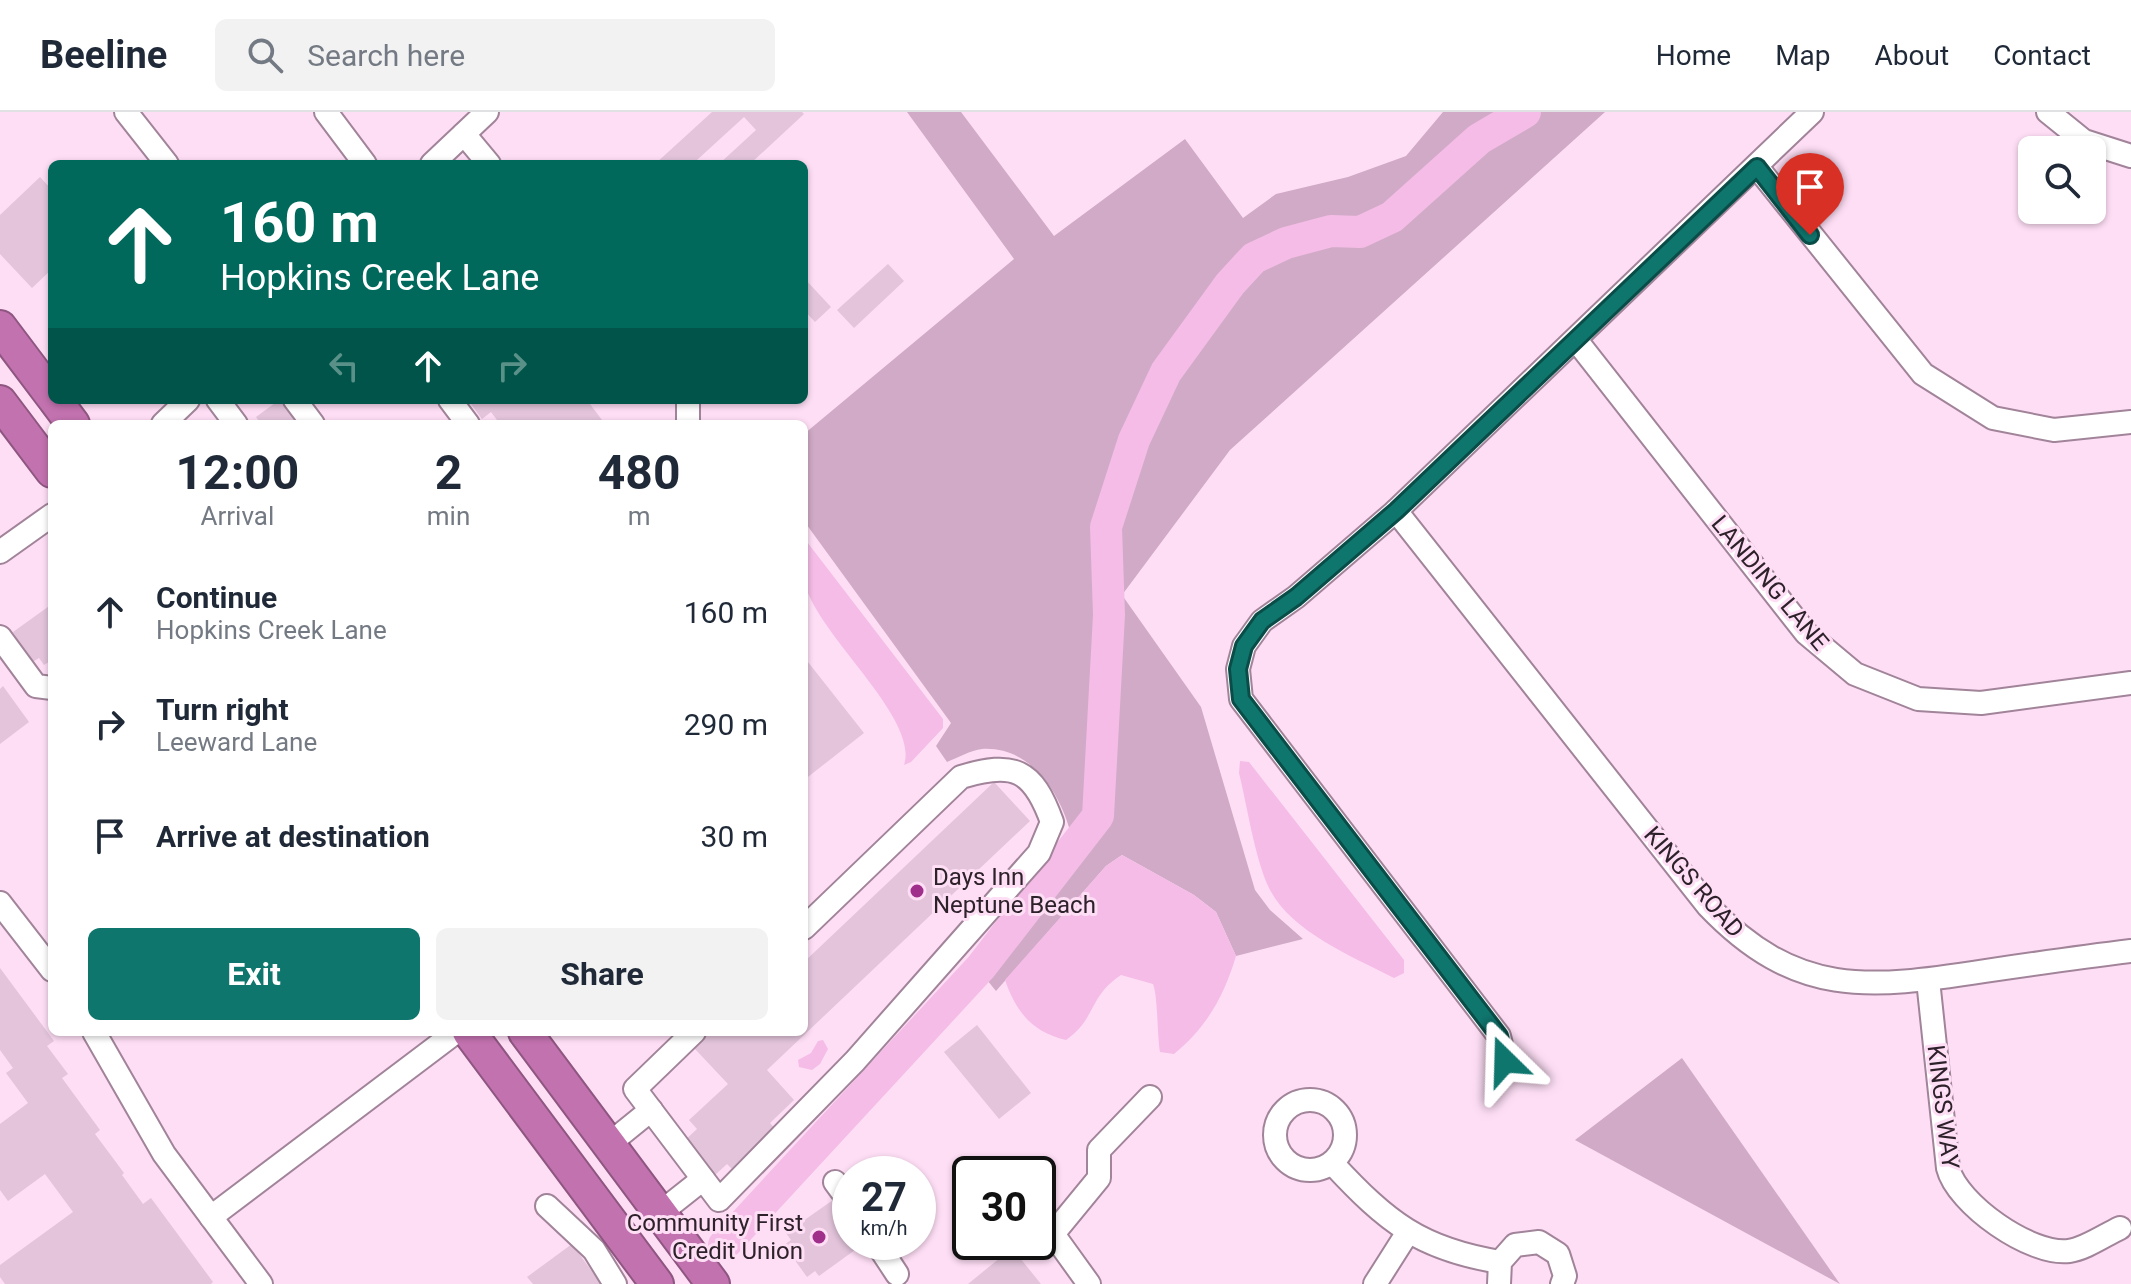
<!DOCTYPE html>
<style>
:root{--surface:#fff;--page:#f2f2f3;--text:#1f2937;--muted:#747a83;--line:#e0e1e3;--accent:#0f766e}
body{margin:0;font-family:Roboto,sans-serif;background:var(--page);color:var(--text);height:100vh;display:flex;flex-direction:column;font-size:30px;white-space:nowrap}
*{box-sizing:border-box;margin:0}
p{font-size:26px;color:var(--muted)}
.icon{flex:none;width:44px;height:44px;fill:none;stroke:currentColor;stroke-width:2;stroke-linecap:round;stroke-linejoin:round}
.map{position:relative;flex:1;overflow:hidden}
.details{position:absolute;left:48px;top:308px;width:760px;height:616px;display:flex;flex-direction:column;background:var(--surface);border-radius:12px;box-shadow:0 2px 6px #0004}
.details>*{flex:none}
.hud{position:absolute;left:48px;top:48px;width:760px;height:244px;border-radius:12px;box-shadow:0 2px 6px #0004;background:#00695c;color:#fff;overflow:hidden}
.fabs{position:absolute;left:2018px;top:24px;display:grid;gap:16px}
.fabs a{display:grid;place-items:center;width:88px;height:88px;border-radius:12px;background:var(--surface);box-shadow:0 2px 6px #0004;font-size:40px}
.speed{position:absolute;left:832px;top:1044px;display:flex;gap:16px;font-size:40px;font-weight:700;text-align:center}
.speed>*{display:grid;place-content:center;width:104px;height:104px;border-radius:50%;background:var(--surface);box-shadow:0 2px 6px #0004;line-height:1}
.speed small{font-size:20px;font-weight:400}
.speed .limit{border:4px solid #111;border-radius:12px;background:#fff;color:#111}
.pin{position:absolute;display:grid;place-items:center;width:68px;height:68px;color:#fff;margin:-82px -34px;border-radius:50% 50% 50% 0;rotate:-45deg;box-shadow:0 0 8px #0007}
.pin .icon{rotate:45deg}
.me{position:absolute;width:88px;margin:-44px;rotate:338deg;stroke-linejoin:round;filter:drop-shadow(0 0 6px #0008)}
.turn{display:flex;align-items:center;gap:28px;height:168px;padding:0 40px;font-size:36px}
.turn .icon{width:104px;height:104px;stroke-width:2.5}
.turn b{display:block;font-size:56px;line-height:68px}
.lanes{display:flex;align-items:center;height:76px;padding:0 40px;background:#0003;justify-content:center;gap:40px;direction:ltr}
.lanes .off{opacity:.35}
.eta{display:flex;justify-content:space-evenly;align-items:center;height:136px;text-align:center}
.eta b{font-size:48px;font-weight:700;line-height:56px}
.action{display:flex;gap:16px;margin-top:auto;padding:16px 40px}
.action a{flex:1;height:92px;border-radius:12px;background:var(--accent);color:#fff;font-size:32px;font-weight:700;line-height:92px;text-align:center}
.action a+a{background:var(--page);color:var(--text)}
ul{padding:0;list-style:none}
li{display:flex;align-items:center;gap:24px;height:112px;padding:0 40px}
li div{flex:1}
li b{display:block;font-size:30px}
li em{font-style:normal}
header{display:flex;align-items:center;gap:48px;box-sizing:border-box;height:112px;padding:0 40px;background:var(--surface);border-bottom:2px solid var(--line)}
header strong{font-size:38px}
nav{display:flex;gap:44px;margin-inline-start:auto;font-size:28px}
.search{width:560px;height:72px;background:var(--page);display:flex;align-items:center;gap:20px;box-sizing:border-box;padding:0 28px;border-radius:12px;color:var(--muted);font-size:30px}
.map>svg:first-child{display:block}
.green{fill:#d0aac6}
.water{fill:#f4bce6}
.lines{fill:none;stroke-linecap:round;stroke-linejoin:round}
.river{stroke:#f4bce6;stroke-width:32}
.building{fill:#e3c4db}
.minor-casing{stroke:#a18499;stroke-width:26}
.highway-casing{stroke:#8e5680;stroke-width:36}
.minor{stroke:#fff;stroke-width:22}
.highway{stroke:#c272af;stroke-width:32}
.route-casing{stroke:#0a4d48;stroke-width:20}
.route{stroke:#0f766e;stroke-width:14}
.poi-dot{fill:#a02f8c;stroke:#fedef5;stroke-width:3}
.labels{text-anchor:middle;stroke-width:6;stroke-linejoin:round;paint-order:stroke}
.street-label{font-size:24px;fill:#2d212a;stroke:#fedef5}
.poi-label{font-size:24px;fill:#2d212a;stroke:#fedef5;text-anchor:start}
</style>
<header>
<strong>Beeline</strong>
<div class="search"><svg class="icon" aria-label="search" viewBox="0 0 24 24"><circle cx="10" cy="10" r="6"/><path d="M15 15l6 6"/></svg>Search here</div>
<nav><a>Home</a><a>Map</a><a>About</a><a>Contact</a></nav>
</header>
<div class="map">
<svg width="2131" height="1172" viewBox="0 0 2131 1172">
<rect width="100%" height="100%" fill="#fedef5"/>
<g class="green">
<path d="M907,0H961L1054,124L1185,27L1243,106L1276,82L1348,65L1406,44L1443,0H1605L1230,338L1122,483L1201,595L1255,778L1270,798L1303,827L1236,844L1216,800L1194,783L1122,743L1106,754L996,879L974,852L1072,726C1062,684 1033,634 982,637C971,638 957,646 947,650L936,634L951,611L804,409V322L1014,147Z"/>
<path d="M1682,946L1840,1172L1575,1028Z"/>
</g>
<g class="water">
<path d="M804,426L943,607V616L911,650L904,653C920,606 815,521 804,469C801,455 804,439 804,426Z"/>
<path d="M1240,649L1249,650L1404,848V861L1394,866C1352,844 1291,820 1269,776C1255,747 1247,693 1239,661Z"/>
<path d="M1122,743L1194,783L1216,800L1236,844C1224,884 1207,915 1174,942L1160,940C1157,922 1158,885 1153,872L1121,863C1088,885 1097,906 1066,928C1032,920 1016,900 1005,868L1106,754Z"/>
<path d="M823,928L828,937L820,952L812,958L799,955L798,948L811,941L818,929Z"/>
</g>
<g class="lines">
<path class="river" d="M724,1133L981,855L1098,704L1109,503L1106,415L1134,328L1166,260L1230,172L1254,146L1286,131L1331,119L1360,120L1392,105L1479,27L1525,0"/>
</g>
<g class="building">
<path d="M712,0H802L804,2L750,52H719L756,18L744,5L697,48L701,52H655Z"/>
<path d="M40,65L52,78V157L32,176L0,142V103Z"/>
<path d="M888,152L904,169L854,216L837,198Z"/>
<path d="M804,166L831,195L815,210L804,198Z"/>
<path d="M279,288H283L301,312H261L256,305Z"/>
<path d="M468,288H587L605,312H500L491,300L482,307Z"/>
<path d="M52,492V548L44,553L39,546L31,551L13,520Z"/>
<path d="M804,545L864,621L804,668Z"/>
<path d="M3,574L29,610L0,632V577Z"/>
<path d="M994,670L1030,709L767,958L794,988L770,1011L777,1019L734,1059L727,1052L714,1064L682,1031L697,1017L689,1008L728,972L679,920H722L726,924L730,920H804V850Z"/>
<path d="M0,856L54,929L47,934L68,962L62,966L100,1018L95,1022L124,1061L122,1063L143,1092L151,1086L213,1170L211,1172H5L0,1165V1153L73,1100L45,1062L8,1089L0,1078V1012L28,991L6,961L13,956L0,938Z"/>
<path d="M977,913L1031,981L999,1007L944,940Z"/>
<path d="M833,1088L839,1096L850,1088V1130H866L819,1164L815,1159L807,1165L784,1133L791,1128L786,1121Z"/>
<path d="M572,1132L601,1172H533L527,1165Z"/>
<path d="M1012,1136L1041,1172H968Z"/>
</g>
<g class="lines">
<defs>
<g id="minor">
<path d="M126,0L167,52"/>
<path d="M326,0L365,52"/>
<path d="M2048,0L2084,29L2131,44"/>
<path d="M464,22L489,52"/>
<path d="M432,52L487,0"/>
<path d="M1757,55L1923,262L1993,306L2054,318L2131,310"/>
<path d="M1576,228L1806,521L1855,562L1918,587L1981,591L2131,571"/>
<path d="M218,288L236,312"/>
<path d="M295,288L313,312"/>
<path d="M450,288L468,312"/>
<path d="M688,288V312"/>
<path d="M163,312L188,288"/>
<path d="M1396,399L1708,794C1796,886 1868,877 1985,859C2033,852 2082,845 2131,839"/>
<path d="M0,440L52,403"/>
<path d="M0,525L36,574L52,576"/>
<path d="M0,791L52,858"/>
<path d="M1928,868L1948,1056C1957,1092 2031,1144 2069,1139C2085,1137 2105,1123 2120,1116"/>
<path d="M94,920L164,1042L261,1172"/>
<path d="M694,920L635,977L719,1088L855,949L1039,741L1052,710C1033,657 1014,649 961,665L804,816"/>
<path d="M1505,949L1499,924L1241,587L1238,557L1244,534L1262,509L1296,485L1396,399L1812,0"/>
<circle cx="1310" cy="1023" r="35"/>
<path d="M609,1032L651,998"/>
<path d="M1333,1052C1387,1110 1420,1137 1500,1150"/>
<path d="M835,1070L849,1089"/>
<path d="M547,1094L594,1138L615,1172"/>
<path d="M660,1101L703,1067"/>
<path d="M211,1105L456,920"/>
<path d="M876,1130L897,1162"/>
<path d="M1089,1172L1053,1122L1099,1066V1038L1150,985"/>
<path d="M1375,1172L1408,1120"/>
<path d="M1499,1172L1500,1150L1515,1133L1539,1130L1558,1142L1565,1164L1562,1172"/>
</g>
<g id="highway">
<path d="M0,215L52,284"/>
<path d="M55,288L73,312"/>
<path d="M0,290L52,359"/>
<path d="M469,920L657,1172"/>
<path d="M525,920L713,1172"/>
</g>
</defs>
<use href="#minor" class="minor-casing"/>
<use href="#highway" class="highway-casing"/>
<use href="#minor" class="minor"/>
<use href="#highway" class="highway"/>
</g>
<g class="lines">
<defs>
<path id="route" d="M1505,949L1499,924L1241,587L1238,557L1244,534L1262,509L1296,485L1396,399L1757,55L1810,123"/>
</defs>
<use href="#route" class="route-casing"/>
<use href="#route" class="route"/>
</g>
<g class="poi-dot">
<circle cx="917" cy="779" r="8"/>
<circle cx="819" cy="1125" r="8"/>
</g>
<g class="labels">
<g class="street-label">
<text transform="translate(1770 471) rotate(50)" y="8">LANDING LANE</text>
<text transform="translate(1694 770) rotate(49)" y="8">KINGS ROAD</text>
<text transform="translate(1943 995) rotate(83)" y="8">KINGS WAY</text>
</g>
<g class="poi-label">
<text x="933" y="773">Days Inn<tspan x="933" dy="28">Neptune Beach</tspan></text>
<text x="803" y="1119" text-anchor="end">Community First<tspan x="803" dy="28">Credit Union</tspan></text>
</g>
</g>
</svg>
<div class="fabs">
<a><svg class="icon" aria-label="search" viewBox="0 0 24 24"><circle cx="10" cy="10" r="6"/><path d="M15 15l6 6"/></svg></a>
</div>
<div class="speed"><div>27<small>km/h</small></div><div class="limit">30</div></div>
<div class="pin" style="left:1810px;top:123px;background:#d93025"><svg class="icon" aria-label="arrive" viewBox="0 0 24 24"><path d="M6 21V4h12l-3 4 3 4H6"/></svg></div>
<svg class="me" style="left:1505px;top:949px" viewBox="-20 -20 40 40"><path d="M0-17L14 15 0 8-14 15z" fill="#0f766e" stroke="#fff" stroke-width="4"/></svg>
<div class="hud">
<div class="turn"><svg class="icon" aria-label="ahead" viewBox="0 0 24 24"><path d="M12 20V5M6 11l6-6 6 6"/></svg><div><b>160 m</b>Hopkins Creek Lane</div></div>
<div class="lanes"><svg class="icon off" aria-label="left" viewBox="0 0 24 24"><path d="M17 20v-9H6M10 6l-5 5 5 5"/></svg><svg class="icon" aria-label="ahead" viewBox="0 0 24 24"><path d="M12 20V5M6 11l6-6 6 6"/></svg><svg class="icon off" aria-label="right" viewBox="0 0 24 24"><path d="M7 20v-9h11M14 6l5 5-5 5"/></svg></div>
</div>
<section class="details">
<div class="eta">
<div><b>12:00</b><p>Arrival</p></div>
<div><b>2</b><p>min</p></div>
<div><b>480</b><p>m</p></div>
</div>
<ul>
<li><svg class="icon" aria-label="ahead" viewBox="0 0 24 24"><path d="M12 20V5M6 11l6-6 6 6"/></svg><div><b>Continue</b><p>Hopkins Creek Lane</p></div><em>160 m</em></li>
<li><svg class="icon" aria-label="right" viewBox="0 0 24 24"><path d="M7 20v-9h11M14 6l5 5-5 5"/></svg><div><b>Turn right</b><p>Leeward Lane</p></div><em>290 m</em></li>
<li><svg class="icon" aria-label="arrive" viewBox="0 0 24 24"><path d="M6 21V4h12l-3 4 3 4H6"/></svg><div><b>Arrive at destination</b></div><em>30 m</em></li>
</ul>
<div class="action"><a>Exit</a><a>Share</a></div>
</section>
</div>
